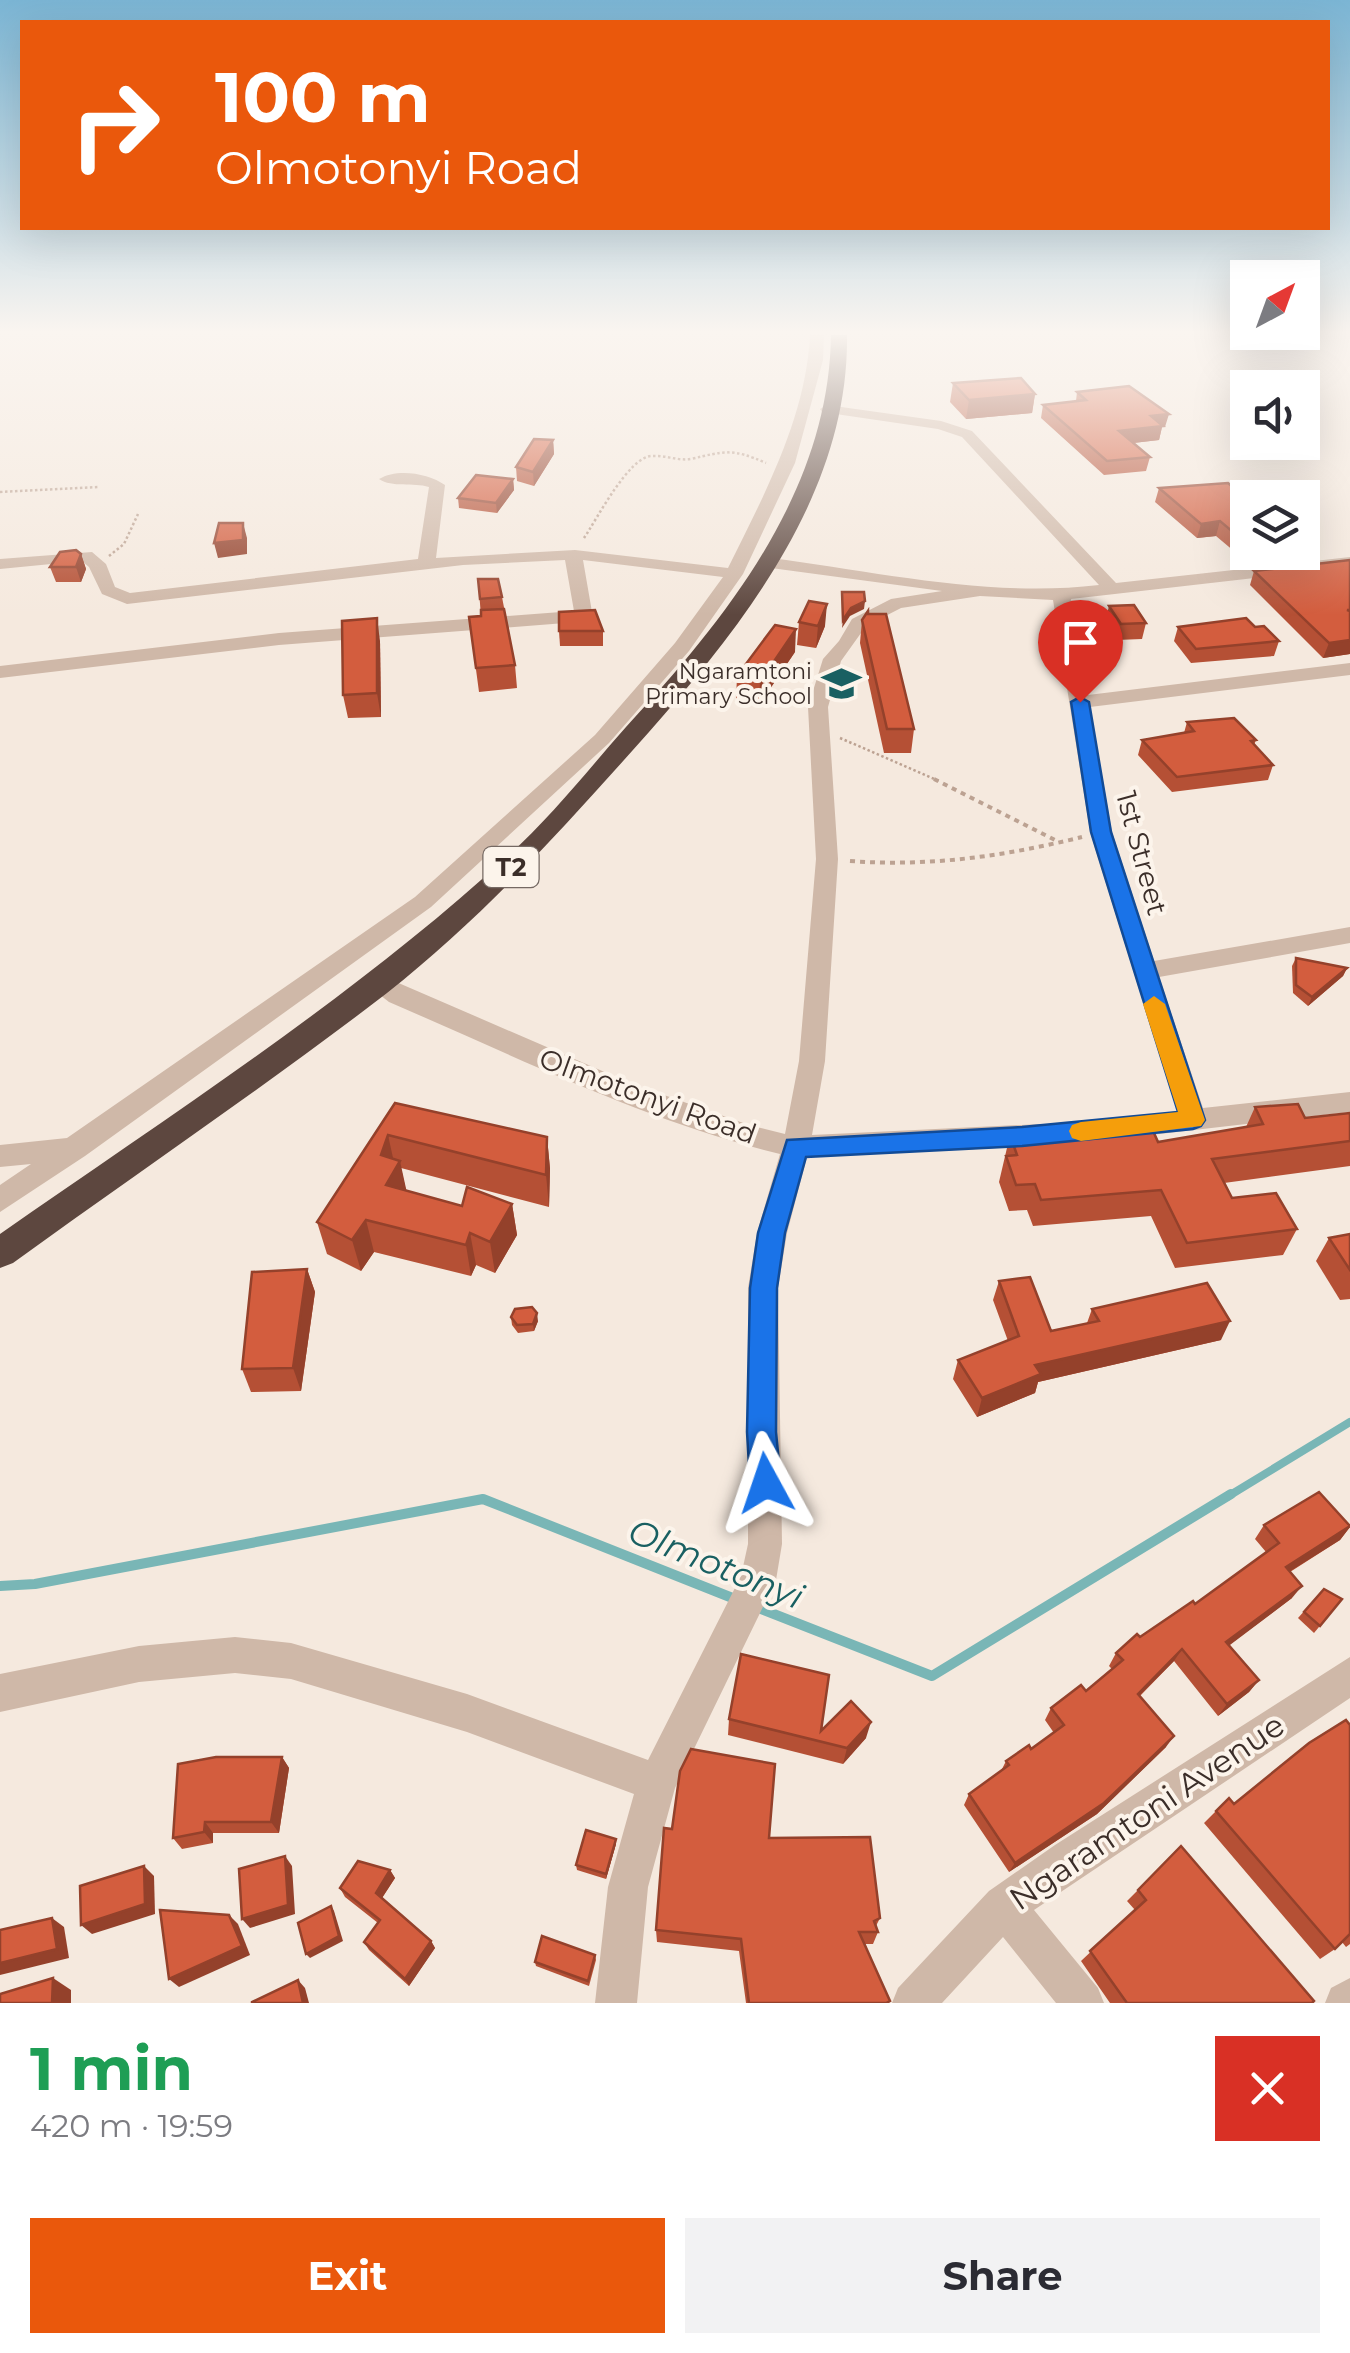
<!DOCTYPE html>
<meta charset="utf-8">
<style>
:root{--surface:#fff;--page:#f2f2f3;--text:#2b2b33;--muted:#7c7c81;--accent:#ea580c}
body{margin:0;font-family:Montserrat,sans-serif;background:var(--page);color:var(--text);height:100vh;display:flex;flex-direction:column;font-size:38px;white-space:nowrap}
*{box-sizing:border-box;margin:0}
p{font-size:32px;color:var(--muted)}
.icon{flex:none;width:55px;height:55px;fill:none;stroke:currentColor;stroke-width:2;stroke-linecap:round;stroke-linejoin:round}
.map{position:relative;height:2003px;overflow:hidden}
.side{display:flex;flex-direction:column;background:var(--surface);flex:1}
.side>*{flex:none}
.top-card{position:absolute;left:20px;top:20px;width:1310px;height:210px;border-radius:0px;box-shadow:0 10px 40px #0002;background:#ea580c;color:#fff;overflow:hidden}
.needle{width:65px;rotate:41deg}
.fabs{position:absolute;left:1230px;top:260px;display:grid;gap:20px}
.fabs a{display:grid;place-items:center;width:90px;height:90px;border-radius:0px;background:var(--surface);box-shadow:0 10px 40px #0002;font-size:50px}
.pin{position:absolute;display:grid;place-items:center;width:85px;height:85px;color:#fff;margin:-102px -42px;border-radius:50% 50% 50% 0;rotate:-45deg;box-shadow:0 0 10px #0007}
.pin .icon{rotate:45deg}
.me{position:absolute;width:110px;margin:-55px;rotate:355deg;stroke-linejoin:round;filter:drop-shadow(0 0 8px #0008)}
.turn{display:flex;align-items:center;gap:35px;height:210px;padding:0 30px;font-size:45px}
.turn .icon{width:130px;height:130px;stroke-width:2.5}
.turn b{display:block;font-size:70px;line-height:85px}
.round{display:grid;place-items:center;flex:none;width:105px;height:105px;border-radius:0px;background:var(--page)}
.head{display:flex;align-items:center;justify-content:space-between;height:170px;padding:0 30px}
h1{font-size:60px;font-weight:700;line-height:75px;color:#1e9e55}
.cta{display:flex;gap:20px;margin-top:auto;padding:20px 30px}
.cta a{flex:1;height:115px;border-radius:0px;background:var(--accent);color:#fff;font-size:40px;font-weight:700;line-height:115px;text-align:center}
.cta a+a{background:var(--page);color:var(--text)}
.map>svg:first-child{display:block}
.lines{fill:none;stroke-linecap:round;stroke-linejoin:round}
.stream-far1{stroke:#79b6b6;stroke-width:8}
.stream{stroke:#79b6b6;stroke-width:10}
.path-far1{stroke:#bca292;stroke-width:2.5;stroke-dasharray:2.5 2.5;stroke-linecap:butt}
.path{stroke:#bca292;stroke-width:4;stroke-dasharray:5 5;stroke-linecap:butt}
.minor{fill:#cfb8a8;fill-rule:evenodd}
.highway{fill:#5d473f;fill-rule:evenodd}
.wall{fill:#b55035}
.shaded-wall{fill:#94412b}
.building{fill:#d35d3e;stroke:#94412b;stroke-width:2.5}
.route{fill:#1a73e8;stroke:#114b97;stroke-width:2.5}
.slow{fill:#f59e0b}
.labels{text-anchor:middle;stroke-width:8;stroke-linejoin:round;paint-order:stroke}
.far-poi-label{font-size:22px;fill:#3b2e29;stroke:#fcf4eb;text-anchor:end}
.shield{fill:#fcf4eb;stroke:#756963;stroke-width:2.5}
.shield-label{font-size:25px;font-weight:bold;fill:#3b2e29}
.street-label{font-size:28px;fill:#3b2e29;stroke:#fcf4eb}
.near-street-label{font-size:32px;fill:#3b2e29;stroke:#fcf4eb}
.near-water-label{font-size:35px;font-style:italic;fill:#196062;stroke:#fcf4eb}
</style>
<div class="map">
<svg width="1350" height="2003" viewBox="0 0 1350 2003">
<rect width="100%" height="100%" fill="#f5e9de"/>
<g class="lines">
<path class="stream-far1" d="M1227,1497L1350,1422"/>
<g class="stream">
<path d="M0,1586L35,1584L483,1499L735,1599"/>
<path d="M756,1607L932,1676L1231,1494"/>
</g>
<g class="path-far1">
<path d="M0,492L99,487"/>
<path d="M584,538C597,519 629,456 652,456C665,455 678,461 691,459C725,451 732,448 766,463"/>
<path d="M109,556L124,544L138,514"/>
<path d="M840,738L939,781"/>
</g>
<g class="path">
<path d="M934,779L1057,841"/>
<path d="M850,861C930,867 1005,856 1082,837"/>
</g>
<g class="minor">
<path d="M810,335H824L823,360L795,463L743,574L689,651L609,743L431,907L85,1156L0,1212V1185L31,1164L0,1167V1145L67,1138L415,897L595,735L675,643L723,577L583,560L592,612L578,622L279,645L0,678V666L279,633L574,611L565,560L463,565L127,604L102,594L89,567L82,561L0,569V559L92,552L106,564L115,587L130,593L418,559L429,487C413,482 392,488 379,479C397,468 428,473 445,485L436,558L575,550L728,568C764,495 806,418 810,335Z"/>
<path d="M827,405L941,421L972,431L1116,583L1350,557V567L1071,599L1088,695L1350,663V675L1090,707L1112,832L1154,961L1350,927V943L1159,977L1203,1108L1350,1092V1112L1116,1139L1106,1135L1102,1128L1106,1121L1177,1111L1090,832L1053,600L980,596L901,608L866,626L841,661L828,707L838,859L825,1061L812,1135L1041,1124L1051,1128L1055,1135L1051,1142L1041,1146L807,1157L787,1233L778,1288L782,1544L776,1580L675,1788L648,1887L637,2003H595L608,1887L634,1794L467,1732L291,1679L235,1673L139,1682L0,1712V1674L139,1646L235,1637L291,1643L467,1694L648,1760L741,1576L748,1544V1288L757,1233L780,1154C645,1121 517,1057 389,1002L366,984L369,978H387L630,1083L749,1125L785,1134L799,1061L816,859L808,707L823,659L839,641L852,619L891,599L942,591L771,568L762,563L771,558C878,572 991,598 1099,585L962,437L938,429L822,412L820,409Z"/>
<path d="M1350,1657V1698L1034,1910L1098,1988L1104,2003H1056L1003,1937L942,2003H892L898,1988L989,1891L1055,1845Z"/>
<path d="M1350,1978V2003H1325L1331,1988Z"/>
</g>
<path class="highway" d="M831,335H847C849,490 747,621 649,732C567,824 485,916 387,993C265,1087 137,1173 13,1263L0,1268V1234C173,1113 353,998 509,855C551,817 588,770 626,727C727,618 829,491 831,335Z"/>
</g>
<g class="wall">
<path d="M953,383L1035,394L1032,413L966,419L950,402Z"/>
<path d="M1077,392L1165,427H1162L1159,440L1133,443L1150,457L1146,471L1104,475L1041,418L1043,405L1076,401Z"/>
<path d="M553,440L554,454L534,486L517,481L516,467Z"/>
<path d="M513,479L514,490L497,513L459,508L458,498Z"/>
<path d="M1228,483L1248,550L1235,552L1216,536L1197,538L1155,502L1159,488Z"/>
<path d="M81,554L86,569L81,582H56L50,567Z"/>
<path d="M1350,560V654L1323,658L1250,585L1254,571Z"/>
<path d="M478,579L502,597L515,665L517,688L479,692L469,617L481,616Z"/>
<path d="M1109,606L1146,623L1142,639L1117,640L1105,622Z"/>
<path d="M868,614L914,729L911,753H884L860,643L862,620Z"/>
<path d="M799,622L825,626L816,648L797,645Z"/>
<path d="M1178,627H1255L1279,641L1274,656L1191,663L1174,641Z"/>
<path d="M559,631H603V646H560Z"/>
<path d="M380,641L381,717L348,718L343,695Z"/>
<path d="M795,652L759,705L736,700L737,676Z"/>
<path d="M1187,722L1256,740L1254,745L1273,765L1268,780L1172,792L1138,755L1142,740L1184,733Z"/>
<path d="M1296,958L1347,968L1343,976L1308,1006L1293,993L1292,966Z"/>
<path d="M395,1103L547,1137L550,1169L549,1207L401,1168L406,1191L462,1206L512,1204L517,1235L495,1273L476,1265L471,1276L374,1252L361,1271L327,1254L317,1222Z"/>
<path d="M1255,1107L1305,1118L1350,1113V1166L1224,1183L1232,1198L1297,1229L1283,1255L1175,1268L1151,1216L1033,1226L1027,1210L1009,1211L999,1182L1010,1135L1158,1142L1246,1127Z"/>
<path d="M1350,1234V1299L1340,1300L1316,1261L1329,1238Z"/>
<path d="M307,1269L315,1292L301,1391L251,1392L242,1369Z"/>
<path d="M999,1281L1051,1331L1087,1323L1092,1309L1221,1340L1038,1382L1035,1393L977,1417L953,1379L958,1360L1008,1341L993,1300Z"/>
<path d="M511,1317L538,1321L534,1331L518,1333L512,1325Z"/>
<path d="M1264,1525L1350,1527L1340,1540L1290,1572L1292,1598L1229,1645L1259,1680L1249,1692L1218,1716L1174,1661L1140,1696L1166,1747L1097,1814L1009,1872L964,1805L969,1794L1001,1771L1006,1761L1031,1749L1054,1733L1045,1720L1051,1708L1086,1691L1112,1669L1109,1666L1116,1653L1140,1637L1195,1604L1266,1552L1255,1539Z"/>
<path d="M1324,1589L1342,1599L1314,1633L1298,1618Z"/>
<path d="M729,1719L821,1731L866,1738L843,1764L728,1735Z"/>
<path d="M1350,1725V1944L1346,1947L1342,1942L1335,1949L1320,1959L1204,1823L1216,1811L1234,1804Z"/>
<path d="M282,1757L289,1768L279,1833H213V1843L182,1849L173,1838Z"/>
<path d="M769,1838L880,1918L876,1926L878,1932L873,1944H865L890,2001L889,2003H746L739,1951L657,1942L656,1930Z"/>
<path d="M616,1839V1844L606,1879L577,1870L576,1865Z"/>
<path d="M390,1870L395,1878L382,1898L431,1941L435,1948L409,1986L369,1950L364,1942L378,1923L345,1897L340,1888Z"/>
<path d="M1138,1890L1312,2003H1110L1081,1961L1135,1910L1127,1901Z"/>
<path d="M595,1955L596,1960L589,1986L536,1966L535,1962Z"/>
</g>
<g class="shaded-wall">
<path d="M1035,394L1032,413L966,419L969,400Z"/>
<path d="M1169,414L1165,427H1162L1159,440L1116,445L1119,431L1151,416Z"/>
<path d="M553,440L554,454L534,486L533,472Z"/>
<path d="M513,479L514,490L497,513L496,503Z"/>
<path d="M1220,521L1216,536L1197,538L1201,524Z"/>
<path d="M243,523L247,538V554L218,558L214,543Z"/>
<path d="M1248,536V550L1235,552L1240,538Z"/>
<path d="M81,554L86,569L81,582L76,567Z"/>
<path d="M865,601L864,609L850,616L842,628L843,620L851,608Z"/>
<path d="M827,604L825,626L816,648L818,626Z"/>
<path d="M377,618L380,641L381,717L377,693Z"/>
<path d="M796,629L795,652L759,705L760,682Z"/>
<path d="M1350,640V654L1323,658L1329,643Z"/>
<path d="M1347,968L1343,976L1308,1006L1312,997Z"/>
<path d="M388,1135L395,1167L400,1161L407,1193L386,1185L381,1155Z"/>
<path d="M547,1137L550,1169L549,1207L546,1175Z"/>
<path d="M512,1204L517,1235L495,1273L490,1242Z"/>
<path d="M366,1220L374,1252L361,1271L352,1240Z"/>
<path d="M470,1233L476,1265L471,1276L466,1245Z"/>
<path d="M307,1269L315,1292L301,1391L293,1368Z"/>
<path d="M537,1313L538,1321L534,1331L533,1324Z"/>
<path d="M1230,1321L1221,1340L1038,1382L1035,1393L977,1417L982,1398L1035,1365Z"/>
<path d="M1350,1527L1340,1540L1276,1580L1286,1567Z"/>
<path d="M1302,1586L1292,1598L1218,1654L1226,1642Z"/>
<path d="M1182,1649L1174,1661L1130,1705L1138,1694Z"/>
<path d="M1259,1680L1249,1692L1218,1716L1227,1704Z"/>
<path d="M871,1722L866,1738L843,1764L847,1748Z"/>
<path d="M1174,1736L1166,1747L1097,1814L1009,1872L1015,1863Z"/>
<path d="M282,1757L289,1768L279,1833L271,1822Z"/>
<path d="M205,1822L213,1833V1843L204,1832Z"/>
<path d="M616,1839V1844L606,1879V1874Z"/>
<path d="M285,1856L292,1866L295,1914L250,1928L242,1919Z"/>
<path d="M144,1866L154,1876L155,1914L92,1934L81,1925Z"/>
<path d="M390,1870L395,1878L380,1901L376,1893Z"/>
<path d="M331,1906L334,1911L343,1941L310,1958L306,1954Z"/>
<path d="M229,1915L238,1924L250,1955L179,1987L169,1979Z"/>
<path d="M52,1918L64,1927L69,1958L0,1975V1963Z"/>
<path d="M431,1941L435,1948L409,1986L405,1979Z"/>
<path d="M53,1978L71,1990V2003H52Z"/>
<path d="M298,1980L305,1988L309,2003H303Z"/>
</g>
<g class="building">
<path d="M1021,378L1035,394L969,400L953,383Z"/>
<path d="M1129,386L1169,414L1151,416L1163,426L1119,431L1150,457L1107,461L1043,405L1086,400L1077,392Z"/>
<path d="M534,439L553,440L533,472L516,467Z"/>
<path d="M476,475L513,479L496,503L458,498Z"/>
<path d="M1228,483L1242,495L1257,493L1262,498H1248V536L1240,538L1220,521L1201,524L1159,488Z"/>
<path d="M219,523H243V540L214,543Z"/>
<path d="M76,550L81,554L76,567H50L60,552Z"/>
<path d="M1350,560V610H1347L1350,611V640L1329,643L1254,571Z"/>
<path d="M478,579H498L502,597L480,599Z"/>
<path d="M842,592H864L865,601L851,608L843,620Z"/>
<path d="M809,601L827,604L818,626L799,622Z"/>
<path d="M1134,605L1146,623L1121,624L1109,606Z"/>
<path d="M504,609L515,665L476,668L469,617L481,616V610Z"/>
<path d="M595,610L603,631H559V612Z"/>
<path d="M868,611V614H886L914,729H887L862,620Z"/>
<path d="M377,618V693L343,695L342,621Z"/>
<path d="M1246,618L1255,627L1264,626L1279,641L1196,649L1178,627Z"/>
<path d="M775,625L796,629L760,682L737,676Z"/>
<path d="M1234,718L1256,740L1251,741L1273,765L1177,777L1142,740L1194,731L1187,722Z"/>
<path d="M1296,958L1347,968L1312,997L1296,985Z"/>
<path d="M395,1103L547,1137L546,1175L388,1135L381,1155L400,1161L386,1185L462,1206L467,1187L512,1204L490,1242L470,1233L466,1245L366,1220L352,1240L317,1222Z"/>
<path d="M1298,1104L1305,1118L1350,1113V1141L1212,1159L1232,1198L1276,1193L1297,1229L1187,1243L1161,1190L1041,1200L1035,1184L1016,1185L1006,1156L1017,1155L1010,1135L1150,1124L1158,1142L1263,1124L1255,1107Z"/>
<path d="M1350,1234V1270L1329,1238Z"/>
<path d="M307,1269L293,1368L242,1369L252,1272Z"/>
<path d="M1030,1277L1051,1331L1099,1321L1092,1309L1207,1283L1230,1321L1035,1365L1041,1374L982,1398L958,1360L1019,1336L999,1281Z"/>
<path d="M532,1307L537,1313L533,1324L517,1325L511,1317L515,1309Z"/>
<path d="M1319,1492L1350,1526L1286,1567L1302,1586L1226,1642L1259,1680L1227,1704L1182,1649L1138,1694L1174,1736L1104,1803L1015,1863L969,1794L1009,1765L1006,1761L1029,1745L1031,1749L1064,1725L1051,1708L1081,1685L1086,1691L1123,1660L1116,1653L1137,1634L1140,1637L1193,1601L1195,1604L1279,1543L1264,1525Z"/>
<path d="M1324,1589L1342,1599L1320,1626L1304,1612Z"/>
<path d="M741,1654L829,1675L821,1731L851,1701L871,1722L847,1748L729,1719Z"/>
<path d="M1346,1720L1350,1725V1934L1335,1949L1216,1811L1229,1798L1234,1804L1309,1743Z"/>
<path d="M691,1749L775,1764L769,1838L870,1837L880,1918L874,1921L878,1932H859L890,2001L886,2003H749L741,1939L656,1930L664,1828L672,1829L680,1771Z"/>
<path d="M216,1757H282L271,1822H205L204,1832L173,1838L178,1764Z"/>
<path d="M586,1830L616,1839L606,1874L576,1865Z"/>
<path d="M1181,1846L1314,2001L1312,2003H1127L1090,1951L1146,1900L1138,1890Z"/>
<path d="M285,1856L288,1905L242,1919L239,1869Z"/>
<path d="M358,1861L390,1870L376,1893L431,1941L405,1979L364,1942L380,1920L340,1888Z"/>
<path d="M144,1866L145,1904L81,1925L80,1886Z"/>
<path d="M331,1906L339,1936L306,1954L298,1923Z"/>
<path d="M160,1910L229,1915L242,1946L169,1979Z"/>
<path d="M52,1918L57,1949L0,1963V1930Z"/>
<path d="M542,1936L595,1955L588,1981L535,1962Z"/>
<path d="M53,1978L52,2003H0V1994Z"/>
<path d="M298,1980L303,2003H252V2002Z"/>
</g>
<linearGradient id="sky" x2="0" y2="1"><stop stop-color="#7bb5d4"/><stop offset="0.54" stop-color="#faf5f0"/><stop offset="1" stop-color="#faf5f0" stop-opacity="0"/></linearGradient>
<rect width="1350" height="615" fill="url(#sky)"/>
<path class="route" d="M1080,697L1089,702L1111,832L1205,1120L1201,1126L1193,1129L1022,1146L806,1157L785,1233L777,1288L776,1432L781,1483L777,1493L766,1498L755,1493L750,1483L747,1432L750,1288L758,1233L787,1140L1022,1127L1178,1112L1091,832L1071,702Z"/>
<path class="slow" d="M1154,996L1165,1004L1205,1120L1201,1126L1081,1141L1072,1138L1069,1131L1072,1125L1081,1122L1178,1112L1143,1004Z"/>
<defs>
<symbol id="school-bare" viewBox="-9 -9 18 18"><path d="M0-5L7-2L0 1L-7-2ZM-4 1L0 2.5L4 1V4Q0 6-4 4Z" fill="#196062" stroke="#fcf4eb" stroke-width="2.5" paint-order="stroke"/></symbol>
</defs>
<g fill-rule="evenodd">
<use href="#school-bare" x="814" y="656" width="55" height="55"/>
</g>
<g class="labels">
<g class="far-poi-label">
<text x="812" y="679">Ngaramtoni<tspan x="812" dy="25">Primary School</tspan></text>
</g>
<rect class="shield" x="483.5" y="847" width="55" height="40" rx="8"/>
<g class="shield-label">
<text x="511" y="876">T2</text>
</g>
<g class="street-label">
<text transform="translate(1142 853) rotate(75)" y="10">1st Street</text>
<text transform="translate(648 1096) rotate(20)" y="10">Olmotonyi Road</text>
</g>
<g class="near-street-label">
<text transform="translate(1147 1812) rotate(-34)" y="11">Ngaramtoni Avenue</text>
</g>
<g class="near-water-label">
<text transform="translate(716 1564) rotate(22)" y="12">Olmotonyi</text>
</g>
</g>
</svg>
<div class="fabs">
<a><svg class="needle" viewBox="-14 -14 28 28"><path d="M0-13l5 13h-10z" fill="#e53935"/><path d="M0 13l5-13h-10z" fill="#7c7c81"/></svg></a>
<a><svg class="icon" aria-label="sound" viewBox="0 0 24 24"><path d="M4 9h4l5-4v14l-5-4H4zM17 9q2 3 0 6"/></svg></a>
<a><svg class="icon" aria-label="layers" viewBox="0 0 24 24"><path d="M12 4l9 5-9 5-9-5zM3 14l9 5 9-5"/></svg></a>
</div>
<div class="pin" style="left:1080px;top:702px;background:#d93025"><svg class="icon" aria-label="arrive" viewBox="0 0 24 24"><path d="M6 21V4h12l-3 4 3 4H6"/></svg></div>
<svg class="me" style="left:766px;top:1483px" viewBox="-20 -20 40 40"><path d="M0-17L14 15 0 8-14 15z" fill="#1a73e8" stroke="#fff" stroke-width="4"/></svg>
<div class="top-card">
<div class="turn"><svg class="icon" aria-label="right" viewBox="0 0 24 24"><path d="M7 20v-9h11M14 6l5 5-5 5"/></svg><div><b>100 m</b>Olmotonyi Road</div></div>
</div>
</div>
<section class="side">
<div class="head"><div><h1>1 min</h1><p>420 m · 19:59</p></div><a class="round" style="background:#d93025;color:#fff"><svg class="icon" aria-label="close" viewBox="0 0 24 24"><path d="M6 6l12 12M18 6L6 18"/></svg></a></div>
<div class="cta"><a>Exit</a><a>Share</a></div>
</section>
